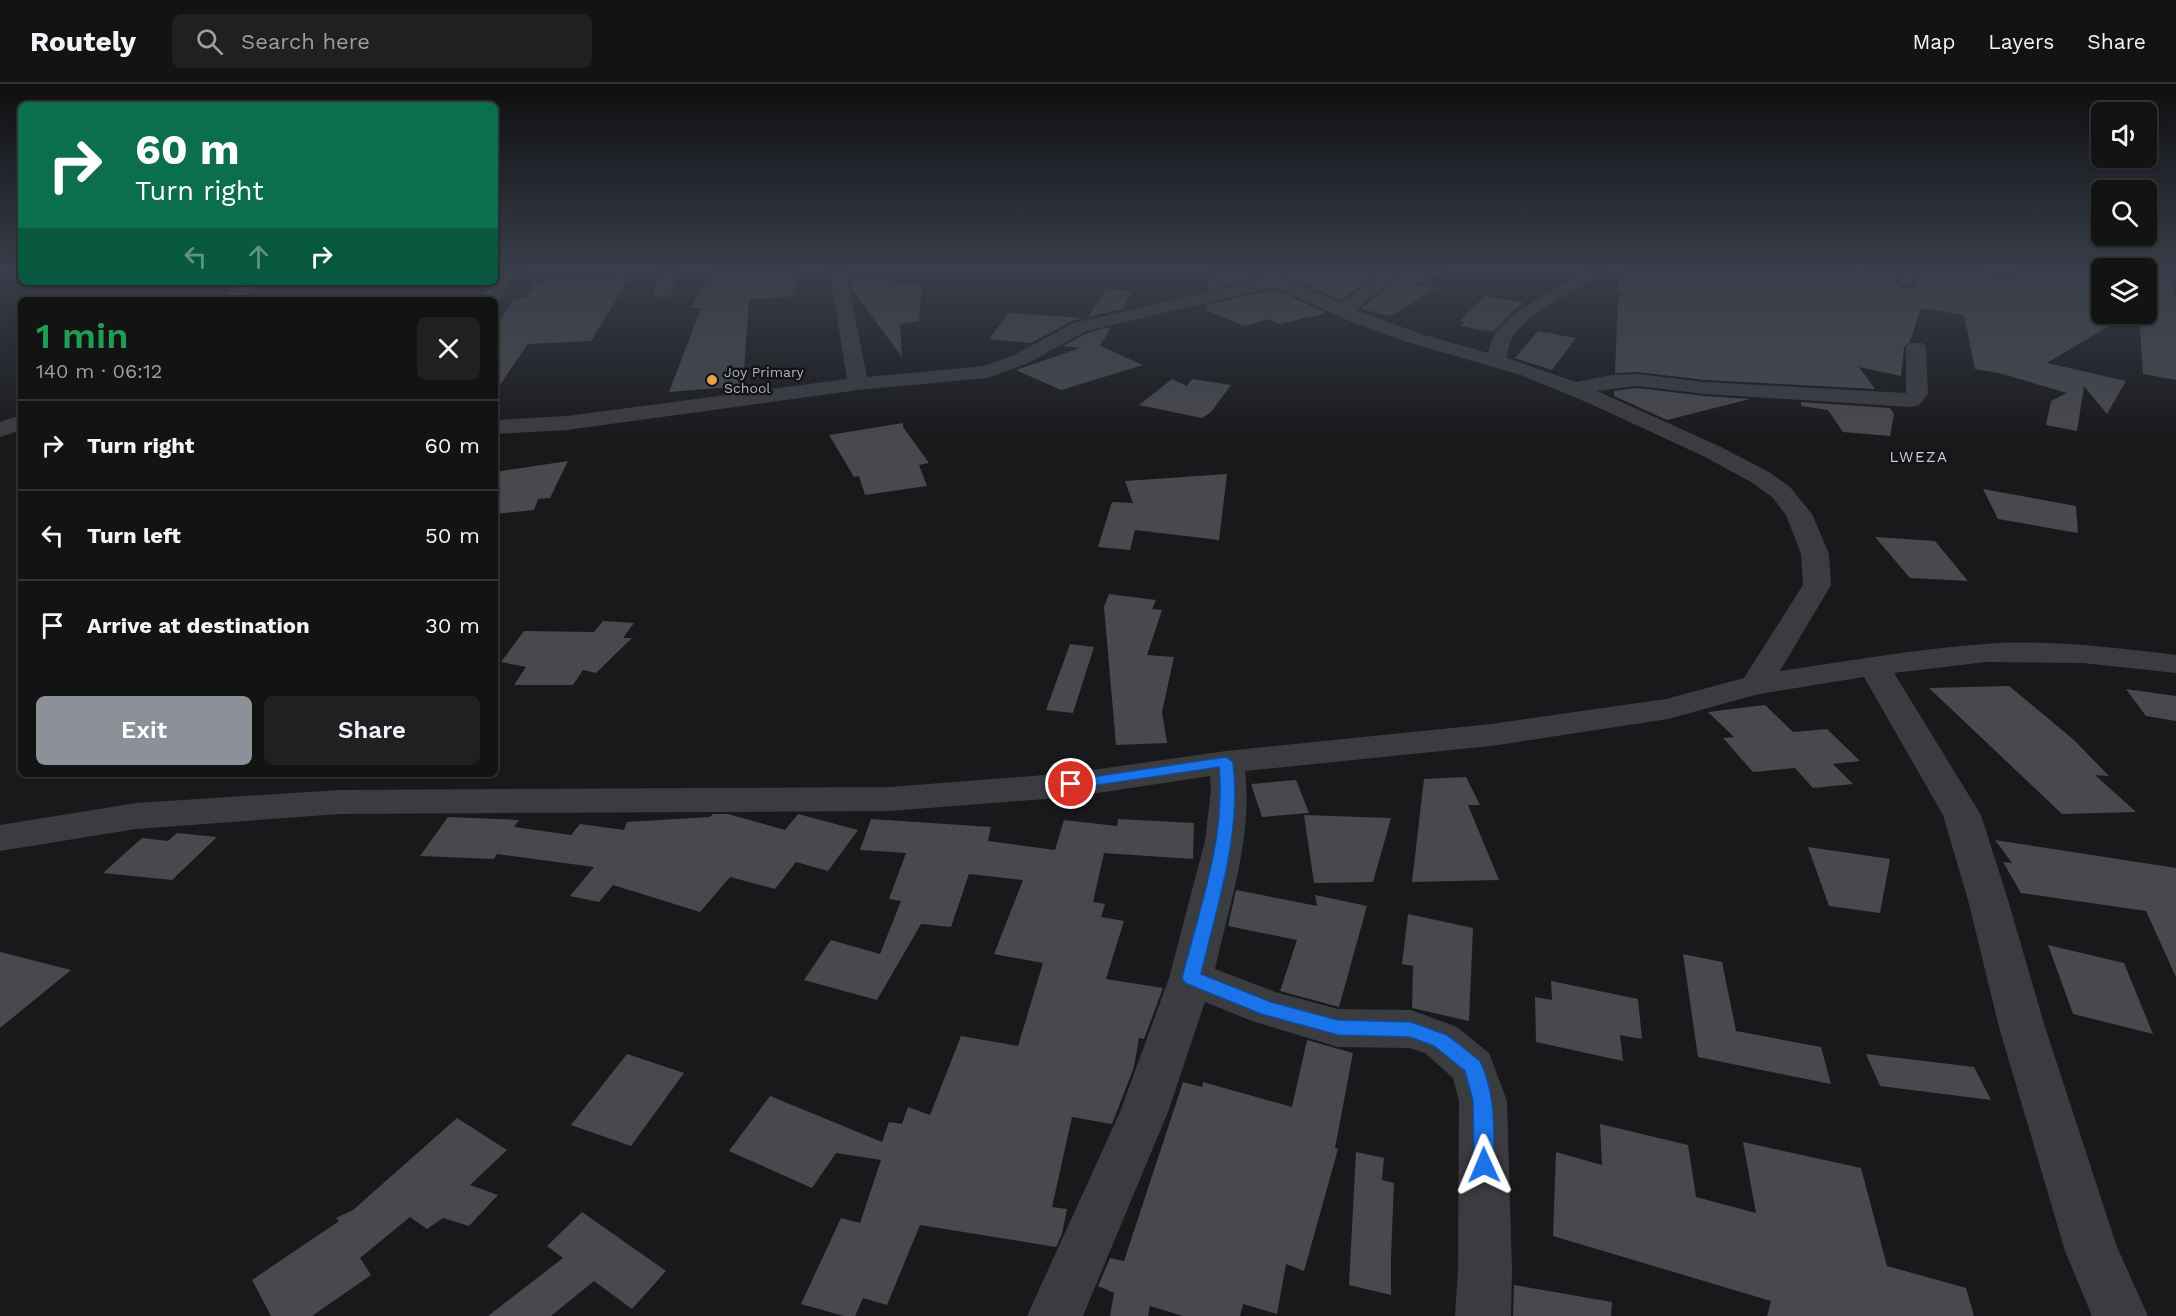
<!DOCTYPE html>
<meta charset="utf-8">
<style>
:root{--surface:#131314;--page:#202022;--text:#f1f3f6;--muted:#9d9ea0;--line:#323234;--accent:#8c9099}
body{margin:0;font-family:"Work Sans",sans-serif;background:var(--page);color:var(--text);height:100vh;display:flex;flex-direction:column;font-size:22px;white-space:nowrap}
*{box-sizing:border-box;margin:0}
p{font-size:20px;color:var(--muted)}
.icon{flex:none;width:33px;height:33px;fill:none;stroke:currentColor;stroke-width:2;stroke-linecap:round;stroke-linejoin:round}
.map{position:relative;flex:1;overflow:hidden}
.panel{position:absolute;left:18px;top:213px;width:480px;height:480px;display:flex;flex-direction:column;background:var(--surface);border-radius:9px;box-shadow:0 2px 4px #0004,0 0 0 2px var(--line)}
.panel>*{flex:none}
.guide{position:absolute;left:18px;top:18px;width:480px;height:183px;border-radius:9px;box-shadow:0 2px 4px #0004,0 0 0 2px var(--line);background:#0b6e4f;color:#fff;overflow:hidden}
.fabs{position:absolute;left:2091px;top:18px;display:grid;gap:12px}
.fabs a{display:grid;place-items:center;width:66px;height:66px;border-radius:9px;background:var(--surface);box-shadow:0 2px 4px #0004,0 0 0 2px var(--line);font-size:30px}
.pin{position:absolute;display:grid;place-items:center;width:51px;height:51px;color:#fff;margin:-26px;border:3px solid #fff;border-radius:50%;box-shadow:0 2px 6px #0007}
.me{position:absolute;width:66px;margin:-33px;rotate:359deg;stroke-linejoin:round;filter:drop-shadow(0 0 4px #0008)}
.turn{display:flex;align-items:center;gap:21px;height:126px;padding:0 18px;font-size:27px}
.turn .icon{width:78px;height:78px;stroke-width:2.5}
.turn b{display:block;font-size:42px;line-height:51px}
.lanes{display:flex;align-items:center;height:57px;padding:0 18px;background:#0003;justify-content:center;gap:30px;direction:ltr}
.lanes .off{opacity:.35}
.round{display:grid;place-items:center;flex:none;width:63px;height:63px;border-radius:9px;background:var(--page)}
.summary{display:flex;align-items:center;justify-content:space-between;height:102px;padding:0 18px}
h1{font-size:36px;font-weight:600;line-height:45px;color:#1e9e55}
.primary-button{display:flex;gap:12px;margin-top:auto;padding:12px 18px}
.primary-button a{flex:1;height:69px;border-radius:9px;background:var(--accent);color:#fff;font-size:24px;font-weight:600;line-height:69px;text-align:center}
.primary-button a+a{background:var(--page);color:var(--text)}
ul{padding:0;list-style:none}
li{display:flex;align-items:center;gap:18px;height:90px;padding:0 18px;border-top:2px solid var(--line)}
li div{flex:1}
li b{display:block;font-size:22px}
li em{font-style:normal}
header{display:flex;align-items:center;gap:36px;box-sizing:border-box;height:84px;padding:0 30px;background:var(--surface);border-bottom:2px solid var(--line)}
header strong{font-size:28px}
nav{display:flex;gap:33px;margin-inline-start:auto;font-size:21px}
.search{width:420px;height:54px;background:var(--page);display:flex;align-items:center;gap:15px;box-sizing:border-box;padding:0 21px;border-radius:9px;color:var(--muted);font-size:22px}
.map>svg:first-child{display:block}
.building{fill:#48494d}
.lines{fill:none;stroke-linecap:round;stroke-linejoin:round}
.minor{fill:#3b3c40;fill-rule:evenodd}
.route{fill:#1a73e8;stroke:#114b97;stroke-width:1.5}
.poi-dot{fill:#e2a44a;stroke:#141416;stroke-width:2}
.labels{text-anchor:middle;stroke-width:5;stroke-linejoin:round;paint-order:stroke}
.far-poi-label{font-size:14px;fill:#adb2b9;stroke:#141416;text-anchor:start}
.far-quarter-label{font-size:15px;letter-spacing:1.5px;fill:#cdd0d6;stroke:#141416}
</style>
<header>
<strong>Routely</strong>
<div class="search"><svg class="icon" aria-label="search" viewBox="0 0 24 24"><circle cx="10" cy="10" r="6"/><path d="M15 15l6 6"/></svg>Search here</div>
<nav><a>Map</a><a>Layers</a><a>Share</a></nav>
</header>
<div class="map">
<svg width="2176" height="1232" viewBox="0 0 2176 1232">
<rect width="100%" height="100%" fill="#19191b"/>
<g class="building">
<path d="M715,184H795V212L749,215L743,302L669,308L701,224H691Z"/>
<path d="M1210,184H1251L1248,189L1255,195L1208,206Z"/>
<path d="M1264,184H1386L1341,216Z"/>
<path d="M1409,184H1453L1416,200L1437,204L1391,232L1361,225Z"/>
<path d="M1628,184H1830L1864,189V184H1902L1896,197L1901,204H1914L1922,184H1958L2015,193V184H2123H2102V230H2129L2047,279L2126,297L2107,330L2084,302L2077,347L2046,341L2051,317L2067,309L1999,289L1975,285L1964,231L1921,224L1910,257L1904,263L1901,292L1859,283L1875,305L1705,296L1637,288L1615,289L1618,215L1623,210L1618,209L1619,189Z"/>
<path d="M633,188L591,257L528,260L495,308V243L514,215L526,214L535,198Z"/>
<path d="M2146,191L2171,195L2176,216V296L2143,290L2139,230H2146Z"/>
<path d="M891,193L896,202L922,199L919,237L900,240L902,273L851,204L850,198Z"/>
<path d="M1106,205L1133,207L1122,225L1088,233Z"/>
<path d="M1275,205L1326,229L1280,240L1269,235L1245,242L1207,227V221Z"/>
<path d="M1485,212L1525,219L1514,226L1493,248L1460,242L1464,238L1460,237Z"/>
<path d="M1009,229L1083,234L1072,237L1031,259L989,255Z"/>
<path d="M1111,243L1100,262L1143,281L1061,306L1016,286L1080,264L1063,262L1087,249Z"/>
<path d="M1538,247L1576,254L1552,286L1515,274Z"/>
<path d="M1172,295L1187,302L1192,295L1231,301L1211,328L1202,334L1139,321Z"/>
<path d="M1637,304L1705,312L1750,315L1667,336L1614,312V307Z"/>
<path d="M1801,318L1890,324L1894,330L1890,352L1843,348L1828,326L1801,322Z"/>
<path d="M903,339V343L929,379L919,381L927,402L865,411L859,392L854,393L829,351Z"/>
<path d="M568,377L550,414L538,415L534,426L495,430V388Z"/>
<path d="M1227,390L1219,456L1135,446L1130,466L1098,463L1112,418L1133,419L1125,397Z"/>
<path d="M1983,405L2076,422L2078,449L1998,435Z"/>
<path d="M1875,453L1935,457L1968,497L1910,494Z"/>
<path d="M1109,510L1156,516L1152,525L1162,526L1147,571L1174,573L1162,628L1167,659L1116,661L1104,523Z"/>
<path d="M603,537L634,539L623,554H632L596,589L583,586L573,601H514L526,583L501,578L524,547L594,548Z"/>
<path d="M1070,560L1094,563L1073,629L1046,626Z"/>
<path d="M2009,602L2074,656L2109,692L2095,691L2136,728L2062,730L1929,604Z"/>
<path d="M2126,605L2176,612V637L2146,632Z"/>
<path d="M1765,621L1793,648L1827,645L1860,677L1833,680L1853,700L1813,704L1795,684L1753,688L1723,654L1734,653L1708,628Z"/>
<path d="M1466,693L1480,721H1468L1499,796L1412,798L1424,695Z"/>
<path d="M1296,696L1309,729L1262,733L1251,700Z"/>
<path d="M713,730H728L785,746L798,730L858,746L828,787L796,778L775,805L730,793L700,828L613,801L599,818L570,812L594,783L497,770L494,775L420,772L448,733L519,736L514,743L571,751L580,740L624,746L627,738L710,733Z"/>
<path d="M1304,731L1391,734L1373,798L1314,799Z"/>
<path d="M871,735L991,743L988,757L1055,766L1064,736L1117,742L1118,735L1194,739L1193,775L1104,769L1093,818L1105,820L1101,833L1124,837L1106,895L1163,904L1144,955L1139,954L1134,983L1112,1040L1072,1033L1052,1123L1067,1125L1062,1150L1056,1163L920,1141L887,1221L863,1214L855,1232H844L801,1220L841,1134L860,1139L881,1076L836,1069L812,1104L729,1067L770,1012L882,1058L889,1038L902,1040L908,1023L930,1031L961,952L1018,962L1043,879L994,870L1023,796L969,790L951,843L921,840L877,916L804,896L831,856L880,870L901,817L889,815L906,769L860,766Z"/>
<path d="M177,749L217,753L172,796L103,789L142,754L168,757Z"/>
<path d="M1995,756L2176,784V893L2146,827L2021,809L2003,778L2012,779Z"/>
<path d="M1808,763L1890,775L1880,829L1829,822Z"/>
<path d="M1236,806L1317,822L1315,811L1367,822L1339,923L1280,907L1297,856L1228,842Z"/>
<path d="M1408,830L1473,844L1469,937L1412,924L1413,882L1402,880Z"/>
<path d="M2048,861L2124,879L2153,950L2073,930Z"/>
<path d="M0,868L71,886L0,944Z"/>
<path d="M1683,870L1722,878L1736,947L1821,963L1831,1000L1698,973Z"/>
<path d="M1551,897L1638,915L1642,955L1620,951L1623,977L1536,958L1535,913L1552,916Z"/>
<path d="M1307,956L1353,969L1335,1064L1338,1065L1304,1187L1286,1180L1277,1230L1243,1220L1240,1232H1183L1150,1222L1148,1232H1110L1114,1209L1098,1202L1110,1174L1124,1177L1183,998L1202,1003L1203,998L1292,1023Z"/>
<path d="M627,970L684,989L631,1062L571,1041Z"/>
<path d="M1866,970L1974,983L1991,1016L1880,1002Z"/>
<path d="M457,1034L507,1066L470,1101L498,1111L469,1142L443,1134L427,1145L410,1133L360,1174L371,1191L312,1232H271L252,1196L339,1137L336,1134L353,1126Z"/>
<path d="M1600,1040L1688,1061L1696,1113L1756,1129L1743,1058L1861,1084L1887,1182L1966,1204L1974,1232H1767L1771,1217L1553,1152L1556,1068L1602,1081Z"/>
<path d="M1356,1068L1384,1074L1382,1096L1394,1099L1391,1172V1211L1349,1201Z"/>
<path d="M582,1128L666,1187L632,1225L594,1197L551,1232H488L563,1174L547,1162Z"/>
<path d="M1514,1201L1612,1218L1611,1232H1513Z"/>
</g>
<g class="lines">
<g class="minor">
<path d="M503,184H529L527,188L511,195L496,220L495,216H481L490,198H495V191Z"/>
<path d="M663,184H679C675,193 675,205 669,213H657L654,209L657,193Z"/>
<path d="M829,184H845L867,293L984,282L1014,271L1073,239L1260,196L1250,189L1253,185L1259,184L1341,219L1389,184H1407L1356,226L1421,250L1488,269L1495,248L1516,228L1591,184H1611L1609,188C1586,200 1525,230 1513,252C1509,258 1508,267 1507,274L1576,298L1612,291L1637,290L1705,298L1906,309V263L1909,259H1923L1926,263L1928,310L1919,321L1911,323L1705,310L1637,302L1597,307L1721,363L1769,388L1790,403L1812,430L1829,470L1831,501L1780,587C1848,577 1916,565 1984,560C2048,555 2113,564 2176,571V589L2083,579L1986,578L1894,589L1981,731L2008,816L2045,943L2117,1163L2148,1232H2092L2065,1167L1999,943L1968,816L1943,731L1864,593L1759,610L1668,635L1491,662L1245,687C1253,753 1229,822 1215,885L1275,908L1338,925L1411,926L1457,943L1489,969L1507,1017L1512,1187L1511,1232H1455L1458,1187L1459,1017L1453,994L1425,969L1409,964L1338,963L1252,937L1205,918L1168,1028L1083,1232H1027L1120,1028L1169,894L1205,757L1211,706L1210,692L1071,713L890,727L340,730L136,745L0,767V741L136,719L340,706L890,703L1071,689L1226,667L1491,640L1666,615L1744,594L1803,501L1801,470L1786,431L1772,413L1751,398L1705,373L1591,320L1521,291L1407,258L1349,237L1275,203L1086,247L1028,279L987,294L858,306L567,346L495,350V336L567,332L847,295Z"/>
<path d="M1904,184H1920L1913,202H1901L1898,198Z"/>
<path d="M2136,184H2176V193L2146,189V184Z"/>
<path d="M240,198H260L241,216H221Z"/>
<path d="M21,331V346L0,353V338Z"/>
</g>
</g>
<linearGradient id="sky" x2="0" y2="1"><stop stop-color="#0e0e0f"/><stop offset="0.52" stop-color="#383e4a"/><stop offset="1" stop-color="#383e4a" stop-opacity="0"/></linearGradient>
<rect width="2176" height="356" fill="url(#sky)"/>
<path class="route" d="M1226,673L1233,678C1242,750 1217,821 1201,890L1271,918L1338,936L1411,938L1447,951L1480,977C1496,1010 1494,1045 1494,1081L1491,1087L1484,1090L1477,1087L1474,1081L1473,1017L1465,987L1434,962L1410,953L1338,951L1261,930L1185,899L1182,894C1199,826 1226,754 1219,683L1071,705L1063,700L1071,696Z"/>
<circle class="poi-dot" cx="712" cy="296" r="6"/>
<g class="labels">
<g class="far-poi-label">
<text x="724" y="293">Joy Primary<tspan x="724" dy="16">School</tspan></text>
</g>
<g class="far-quarter-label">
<text x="1919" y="378">LWEZA</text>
</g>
</g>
</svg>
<div class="fabs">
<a><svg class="icon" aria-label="sound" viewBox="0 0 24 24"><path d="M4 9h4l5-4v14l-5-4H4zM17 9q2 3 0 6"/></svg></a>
<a><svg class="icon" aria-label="search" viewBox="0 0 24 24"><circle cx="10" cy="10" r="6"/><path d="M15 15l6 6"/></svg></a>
<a><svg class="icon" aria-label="layers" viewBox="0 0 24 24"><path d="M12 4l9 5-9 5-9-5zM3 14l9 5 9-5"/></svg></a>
</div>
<div class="pin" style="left:1071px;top:700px;background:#d93025"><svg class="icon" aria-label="arrive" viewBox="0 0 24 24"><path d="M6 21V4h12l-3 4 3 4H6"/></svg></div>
<svg class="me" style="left:1484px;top:1081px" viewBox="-20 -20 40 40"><path d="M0-17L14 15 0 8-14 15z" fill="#1a73e8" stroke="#fff" stroke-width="4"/></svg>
<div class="guide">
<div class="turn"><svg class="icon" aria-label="right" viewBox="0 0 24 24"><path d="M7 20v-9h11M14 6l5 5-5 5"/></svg><div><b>60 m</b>Turn right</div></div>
<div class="lanes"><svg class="icon off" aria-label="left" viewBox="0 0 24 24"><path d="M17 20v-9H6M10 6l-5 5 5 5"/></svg><svg class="icon off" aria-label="ahead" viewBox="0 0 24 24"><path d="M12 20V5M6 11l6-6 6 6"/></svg><svg class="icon" aria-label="right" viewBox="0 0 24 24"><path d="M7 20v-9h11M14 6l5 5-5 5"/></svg></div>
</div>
<section class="panel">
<div class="summary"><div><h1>1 min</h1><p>140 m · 06:12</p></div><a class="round"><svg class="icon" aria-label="close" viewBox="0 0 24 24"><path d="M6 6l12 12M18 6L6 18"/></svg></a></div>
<ul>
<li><svg class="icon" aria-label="right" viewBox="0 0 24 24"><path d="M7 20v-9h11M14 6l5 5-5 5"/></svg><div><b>Turn right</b></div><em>60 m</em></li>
<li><svg class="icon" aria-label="left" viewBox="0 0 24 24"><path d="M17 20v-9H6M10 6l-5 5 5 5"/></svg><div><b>Turn left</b></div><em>50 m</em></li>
<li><svg class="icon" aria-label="arrive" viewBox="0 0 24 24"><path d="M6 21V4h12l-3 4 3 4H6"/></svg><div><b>Arrive at destination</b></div><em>30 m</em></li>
</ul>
<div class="primary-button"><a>Exit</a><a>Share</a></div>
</section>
</div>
